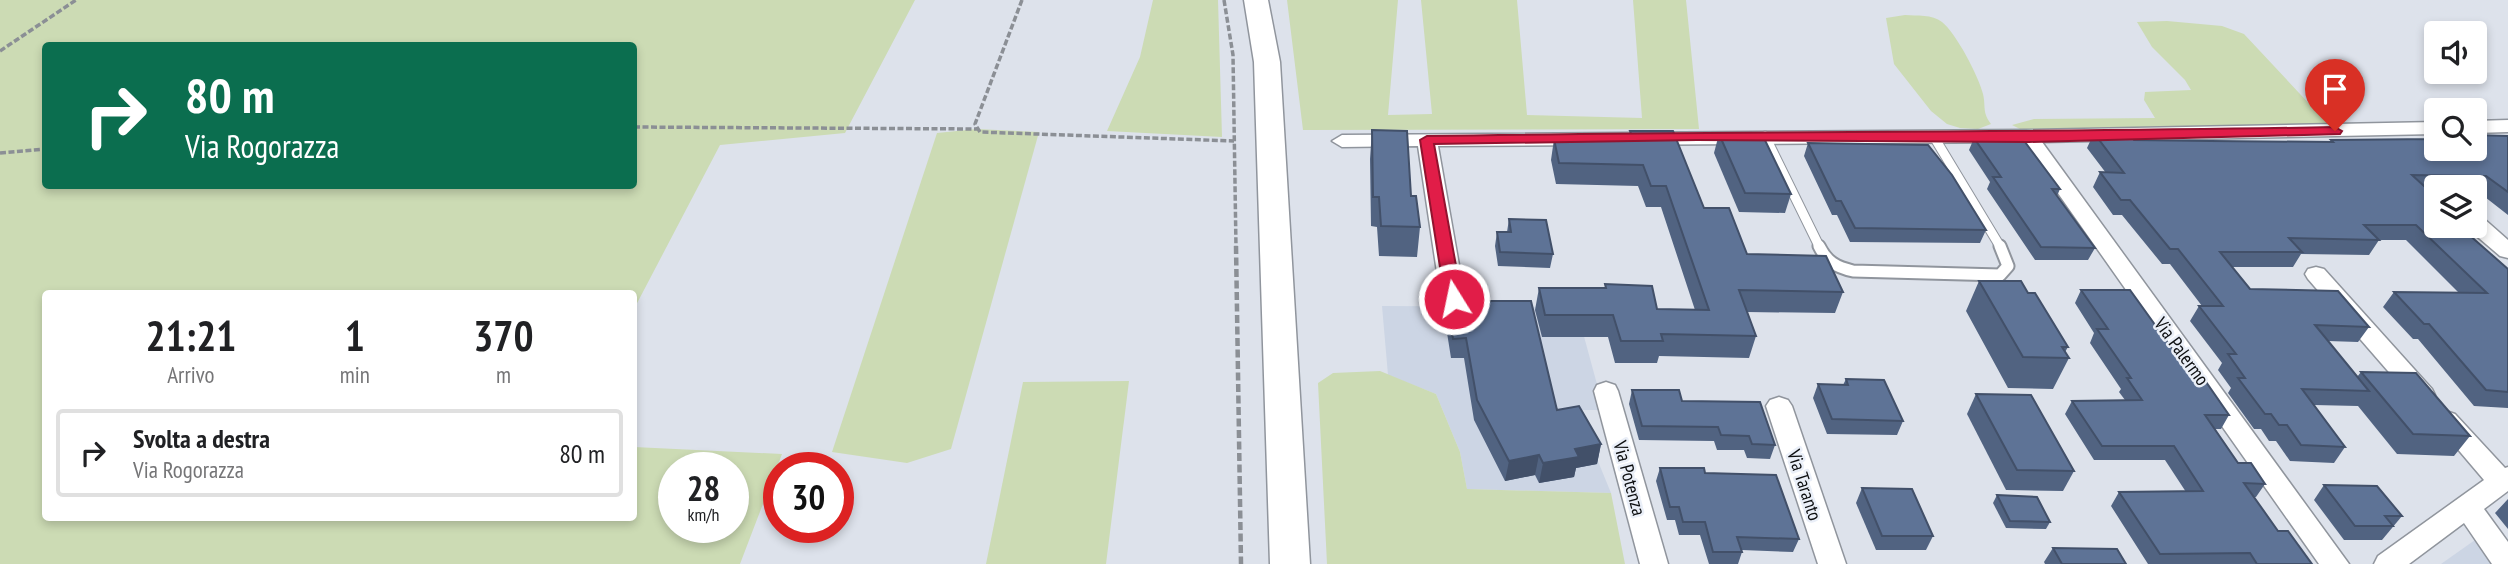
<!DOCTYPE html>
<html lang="it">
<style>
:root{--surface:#fff;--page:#f6f6f6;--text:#202124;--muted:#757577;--line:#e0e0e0}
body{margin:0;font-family:"PT Sans Narrow",sans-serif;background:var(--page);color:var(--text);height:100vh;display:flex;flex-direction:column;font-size:26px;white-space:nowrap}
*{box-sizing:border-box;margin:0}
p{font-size:23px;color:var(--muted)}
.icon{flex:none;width:38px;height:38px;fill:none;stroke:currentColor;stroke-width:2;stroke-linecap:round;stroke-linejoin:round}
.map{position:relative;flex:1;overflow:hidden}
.drawer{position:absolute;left:42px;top:290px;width:595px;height:231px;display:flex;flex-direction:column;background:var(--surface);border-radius:7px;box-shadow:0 4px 10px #0003}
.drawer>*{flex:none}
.guide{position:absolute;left:42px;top:42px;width:595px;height:147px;border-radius:7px;box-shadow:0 4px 10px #0003;background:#0b6e4f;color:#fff;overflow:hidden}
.tools{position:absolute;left:2424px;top:21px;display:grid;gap:14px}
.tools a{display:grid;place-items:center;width:63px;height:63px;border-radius:7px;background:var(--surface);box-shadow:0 4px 10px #0003;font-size:35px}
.speed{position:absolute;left:658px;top:452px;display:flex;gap:14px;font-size:35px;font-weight:700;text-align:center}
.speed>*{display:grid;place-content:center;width:91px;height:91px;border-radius:50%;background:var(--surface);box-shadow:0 4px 10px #0003;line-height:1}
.speed small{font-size:18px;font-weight:400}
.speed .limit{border:10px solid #d22;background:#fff;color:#111}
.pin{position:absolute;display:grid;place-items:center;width:60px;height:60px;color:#fff;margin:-72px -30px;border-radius:50% 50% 50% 0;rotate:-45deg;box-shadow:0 0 7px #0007}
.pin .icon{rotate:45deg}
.me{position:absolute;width:77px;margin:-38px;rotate:350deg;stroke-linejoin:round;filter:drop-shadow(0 0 5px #0008)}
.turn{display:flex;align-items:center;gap:24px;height:147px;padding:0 28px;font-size:32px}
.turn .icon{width:91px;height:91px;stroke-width:2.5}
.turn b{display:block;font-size:49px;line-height:60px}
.eta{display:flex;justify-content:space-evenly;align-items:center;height:119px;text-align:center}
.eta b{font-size:42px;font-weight:800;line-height:49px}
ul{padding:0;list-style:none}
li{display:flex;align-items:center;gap:21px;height:88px;margin:0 14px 10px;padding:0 14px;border:4px solid var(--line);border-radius:7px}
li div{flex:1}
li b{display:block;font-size:26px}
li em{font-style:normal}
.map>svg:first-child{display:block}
.built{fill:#ccd5e4}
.green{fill:#ccdbb4;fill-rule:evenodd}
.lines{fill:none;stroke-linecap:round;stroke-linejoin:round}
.lane-far1-casing{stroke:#90959d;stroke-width:11}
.lane-casing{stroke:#90959d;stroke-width:15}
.street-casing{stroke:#90959d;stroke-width:3}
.secondary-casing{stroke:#90959d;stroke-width:3}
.path-far1{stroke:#8b8f95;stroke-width:3.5;stroke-dasharray:6 2.5;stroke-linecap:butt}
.path{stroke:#8b8f95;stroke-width:4.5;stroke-dasharray:8 3.5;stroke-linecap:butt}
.lane-far1{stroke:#fff;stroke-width:9}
.lane{stroke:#fff;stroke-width:11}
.street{fill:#fff;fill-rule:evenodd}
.secondary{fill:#fff;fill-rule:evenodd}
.wall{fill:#516381}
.shaded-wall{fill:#425069}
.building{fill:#5e7396;stroke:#425069;stroke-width:2}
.route{fill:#e11d48;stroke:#92132f;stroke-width:2}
.labels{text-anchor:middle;stroke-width:5;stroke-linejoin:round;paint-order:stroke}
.street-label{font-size:19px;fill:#0c0e10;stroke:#eaeff8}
</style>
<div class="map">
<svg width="2508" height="564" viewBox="0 0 2508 564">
<rect width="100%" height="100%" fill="#dde2eb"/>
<g class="built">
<path d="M1382,306L1576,307L1604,410H1577L1611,493L1467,489L1460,452L1436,394L1388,375Z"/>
<path d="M2475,540L2492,564H2441Z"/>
</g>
<g class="green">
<path d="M0,0H915L845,133L720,145L634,309V294H46V518H634V447L782,454L740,564H0ZM46,46H634V186H46ZM674,467H733V527H674Z"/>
<path d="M1153,0H1218L1222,137L1107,131L1140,57Z"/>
<path d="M1287,0H1398L1388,115L1432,114L1421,0H1517L1527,115L1642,118L1633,0H1686L1699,129L1303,130Z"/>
<path d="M1905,15C1917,16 1932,14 1942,22C1956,33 1979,77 1983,94C1986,107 1982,112 1991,124L1978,129L1960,128L1947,124L1931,111L1894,64L1886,18Z"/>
<path d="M2167,21L2222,26L2244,34L2329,125L2060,130H2022L2012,125L2034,119L2155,118L2144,100L2145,92L2191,90L2185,80L2152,47L2137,22Z"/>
<path d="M977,129L1039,132L951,449L907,463L832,452L937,133Z"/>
<path d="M1380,371L1436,394L1460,452L1467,489L1611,493L1625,564H1327L1318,383L1333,373Z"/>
<path d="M1129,381L1106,564H986L1023,382Z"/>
</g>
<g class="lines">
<defs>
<g id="lane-far1">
<path d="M1765,136L1820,248"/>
<path d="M1934,137L2001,248"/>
</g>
<path id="lane" d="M1819,246C1827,262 1836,267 1853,271L2000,275L2008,266L2000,246"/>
<g id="street">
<path d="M2508,120V132L2474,133V121Z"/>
<path d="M2436,122V134L2042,142L2349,564H2319L2022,142L1438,146L1465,299L1461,304H1445L1441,299L1418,146L1342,147L1332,141L1342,135L2026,130Z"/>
<path d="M2474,216L2482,217L2508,240V258L2500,256L2466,227L2474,226Z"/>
<path d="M2316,267L2324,269L2432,389L2435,395L2432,401L2423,404L2414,401L2308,279L2305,274L2308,269Z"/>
<path d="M1606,382L1615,385L1618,391L1668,564H1640L1594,391L1597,385Z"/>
<path d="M1779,397L1788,400L1792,406L1846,564H1818L1766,406L1770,400Z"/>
<path d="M2446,411L2455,414L2505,468L2508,467V491L2484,509L2508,542V564H2492L2464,523L2409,564H2374L2378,556L2484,480L2433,420L2437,414Z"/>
</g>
<path id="secondary" d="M1244,0H1268L1280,62L1310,564H1270L1254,62Z"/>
</defs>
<use href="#lane-far1" class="lane-far1-casing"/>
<use href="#lane" class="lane-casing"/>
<use href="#street" class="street-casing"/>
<use href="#secondary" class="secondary-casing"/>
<g class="path-far1">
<path d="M1022,0L975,124L980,132L1234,141"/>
<path d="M1224,0L1233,55L1236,248"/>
<path d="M0,51L76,0"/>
<path d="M634,127L977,129"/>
<path d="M0,153L46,149"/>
</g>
<path class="path" d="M1236,246L1241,564"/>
<use href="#lane-far1" class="lane-far1"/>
<use href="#lane" class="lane"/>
<use href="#street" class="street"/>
<use href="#secondary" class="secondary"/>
</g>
<g class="wall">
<path d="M1372,130L1411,196L1420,227L1417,257L1379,256L1377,227L1371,226L1370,159Z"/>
<path d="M1630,131L1704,208L1747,254L1843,292L1835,313L1747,312L1756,336L1749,358L1659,356L1657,363H1615L1608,337H1542L1535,310L1539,288H1605V284L1657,309L1695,310L1661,207H1646L1638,186L1556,184L1551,160L1554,139L1628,141Z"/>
<path d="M2094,133L2134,140L2330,142L2331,140L2427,139L2429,135L2508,136V215L2476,190H2474V187H2436V190H2428L2467,226L2464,230L2508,269V408L2474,406L2418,339H2413L2383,307L2394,292L2459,293L2406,240H2378H2379L2369,255L2301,254L2293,267H2232L2250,289L2369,327L2358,342L2328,341L2357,377L2361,372L2470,436L2454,456L2397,454L2358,406L2314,405L2345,447L2334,463L2290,461L2276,441H2269L2261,429H2254L2228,393L2231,388L2218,370L2222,363L2190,321L2199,306H2202L2170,264H2162L2122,215H2113L2093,187L2100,172L2106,173L2087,148Z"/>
<path d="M1719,134L1791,194L1785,213L1739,212L1714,153Z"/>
<path d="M1974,138L2060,189L2057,196L2095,248L2088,260H2035L1987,189L1990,182L1969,150Z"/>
<path d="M1808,143L1986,230L1980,243L1850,242L1837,215H1832L1804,156Z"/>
<path d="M1509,219L1553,254L1550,268L1498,266L1495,246L1497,232H1507Z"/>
<path d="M1979,281L2028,293L2068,347L2065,352L2069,358L2053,389L2008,388L1966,311Z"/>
<path d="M2081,290L2194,379L2229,415L2221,429H2215L2238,463L2265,484L2256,497H2254L2278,531L2312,564H2148L2111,506L2119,492H2186L2165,460H2094L2065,414L2072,401L2125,400L2119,392L2121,389L2090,343L2094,333L2075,303Z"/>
<path d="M1447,301L1557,410L1601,444L1597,464L1576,468L1574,477L1539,483L1535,475L1505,481L1474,420L1464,358H1451L1445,320Z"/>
<path d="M1846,379L1903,421L1897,435L1827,434L1813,398L1818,384L1843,385Z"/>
<path d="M1632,390L1682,401L1775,445L1770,459L1747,458L1744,450H1717L1714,441L1639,440L1629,404Z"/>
<path d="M1976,394L2074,471L2063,491L2006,490L1967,414Z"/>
<path d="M1660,468L1705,473L1799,539L1793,552L1742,550V552L1738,564H1709L1700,535H1679L1675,520H1667L1656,481Z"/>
<path d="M2324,485L2402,516L2382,540H2344L2314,500Z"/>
<path d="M1862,488L1933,536L1926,550H1876L1856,503Z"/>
<path d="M1997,495L2050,522L2046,529L2006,528L1993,503Z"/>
<path d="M2508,499V529L2495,513Z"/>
<path d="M2053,548L2126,564H2045L2044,562Z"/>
</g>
<g class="shaded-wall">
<path d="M1601,444L1597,464L1576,468L1574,477L1539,483L1543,463L1575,449Z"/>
<path d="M1539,455L1535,475L1505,481L1509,461Z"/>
</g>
<g class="building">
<path d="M1372,130L1407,131L1411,196H1416L1420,227L1381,226L1379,197H1373Z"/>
<path d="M1630,131H1673L1704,208H1729L1747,254L1826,256L1843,292L1739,290L1756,336L1661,334L1663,341H1621L1613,315H1545L1539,288H1606L1605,284L1652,286L1657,309L1709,310L1666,186H1651L1643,165L1559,163L1554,139L1634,141Z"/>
<path d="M2094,133L2129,134L2134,140L2210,141L2333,142L2331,140L2434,139L2429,135H2436V149H2474V135L2508,136V192L2486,176L2412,175L2436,197V226H2459L2508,269V392L2486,390L2429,324H2424L2394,292L2487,293L2416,225H2364L2379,240L2289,238L2302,252H2220L2250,289L2338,291L2369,327L2315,325L2369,391L2302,389L2345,447L2301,445L2287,425H2279L2271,414H2265L2238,378H2245L2228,354H2236L2199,306H2223L2178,249H2170L2130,200H2121L2100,172L2124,173Z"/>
<path d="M1719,134H1762L1791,194L1745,193Z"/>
<path d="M1974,138H2022L2060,189H2052L2095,248L2041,247L1993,177H2001Z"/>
<path d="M1808,143L1928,145L1952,175L1986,230L1855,228L1841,201H1836Z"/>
<path d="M1509,219L1546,220L1553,254L1500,252L1497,232H1511Z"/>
<path d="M1979,281H2021L2028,293H2035L2068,347H2062L2069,358L2023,357Z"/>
<path d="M2081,290H2130L2194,379H2204L2229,415H2205L2238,463H2251L2265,484L2244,483L2278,531H2288L2312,564H2257L2250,553L2160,554L2119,492L2203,491L2174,446H2102L2072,401L2142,400L2127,378H2131L2097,329H2108Z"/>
<path d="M1447,301H1531L1557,410L1579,406L1601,444L1575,449L1579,457L1543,463L1539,455L1509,461L1477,400L1466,338L1453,339Z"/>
<path d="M2361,372L2416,373L2470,436L2413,434Z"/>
<path d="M1846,379L1884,380L1903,421L1832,419L1818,384L1848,385Z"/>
<path d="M1632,390H1679L1682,401L1760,402L1775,445L1752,444L1749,436L1721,435L1718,427L1642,426Z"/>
<path d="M1976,394L2031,395L2074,471L2017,470Z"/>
<path d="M1660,468H1704L1705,473L1776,475L1799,539L1737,537L1742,552H1713L1705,522H1683L1679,507H1670Z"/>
<path d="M2324,485L2377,486L2402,516H2385L2393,526H2355Z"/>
<path d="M1862,488L1912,489L1933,536H1882Z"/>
<path d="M1997,495L2037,497L2050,522L2010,521Z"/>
<path d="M2053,548L2117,549L2126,564H2062Z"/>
</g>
<path class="route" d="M2335,127L2342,131L2340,134L2029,142L1697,140L1434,144L1462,299L1454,304L1445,299L1420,140L1427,136C1730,131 2032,133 2335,127Z"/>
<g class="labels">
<g class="street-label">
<text transform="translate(2182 351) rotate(54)" y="7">Via Palermo</text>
<text transform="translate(1630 478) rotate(75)" y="7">Via Potenza</text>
<text transform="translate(1805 485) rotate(72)" y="7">Via Taranto</text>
</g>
</g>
</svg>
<div class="tools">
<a><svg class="icon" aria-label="sound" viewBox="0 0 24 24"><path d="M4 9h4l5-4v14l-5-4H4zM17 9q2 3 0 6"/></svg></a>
<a><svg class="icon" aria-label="search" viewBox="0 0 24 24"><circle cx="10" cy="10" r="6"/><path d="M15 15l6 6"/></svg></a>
<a><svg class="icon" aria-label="layers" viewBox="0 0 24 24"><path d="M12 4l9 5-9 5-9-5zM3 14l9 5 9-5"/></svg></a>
</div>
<div class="speed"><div>28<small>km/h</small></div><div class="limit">30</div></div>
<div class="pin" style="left:2335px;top:131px;background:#d93025"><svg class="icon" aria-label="arrive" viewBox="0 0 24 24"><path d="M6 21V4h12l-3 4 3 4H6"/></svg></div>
<svg class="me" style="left:1454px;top:299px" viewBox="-20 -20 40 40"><circle r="17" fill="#e11d48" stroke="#fff" stroke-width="3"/><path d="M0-11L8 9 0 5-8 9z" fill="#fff"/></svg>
<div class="guide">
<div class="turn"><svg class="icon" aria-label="right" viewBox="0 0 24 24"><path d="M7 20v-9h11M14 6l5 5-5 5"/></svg><div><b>80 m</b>Via Rogorazza</div></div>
</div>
<section class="drawer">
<div class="eta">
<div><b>21:21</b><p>Arrivo</p></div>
<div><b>1</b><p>min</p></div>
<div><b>370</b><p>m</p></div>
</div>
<ul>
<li><svg class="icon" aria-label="right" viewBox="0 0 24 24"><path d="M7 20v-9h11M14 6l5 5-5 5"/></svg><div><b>Svolta a destra</b><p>Via Rogorazza</p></div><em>80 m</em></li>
</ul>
</section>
</div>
